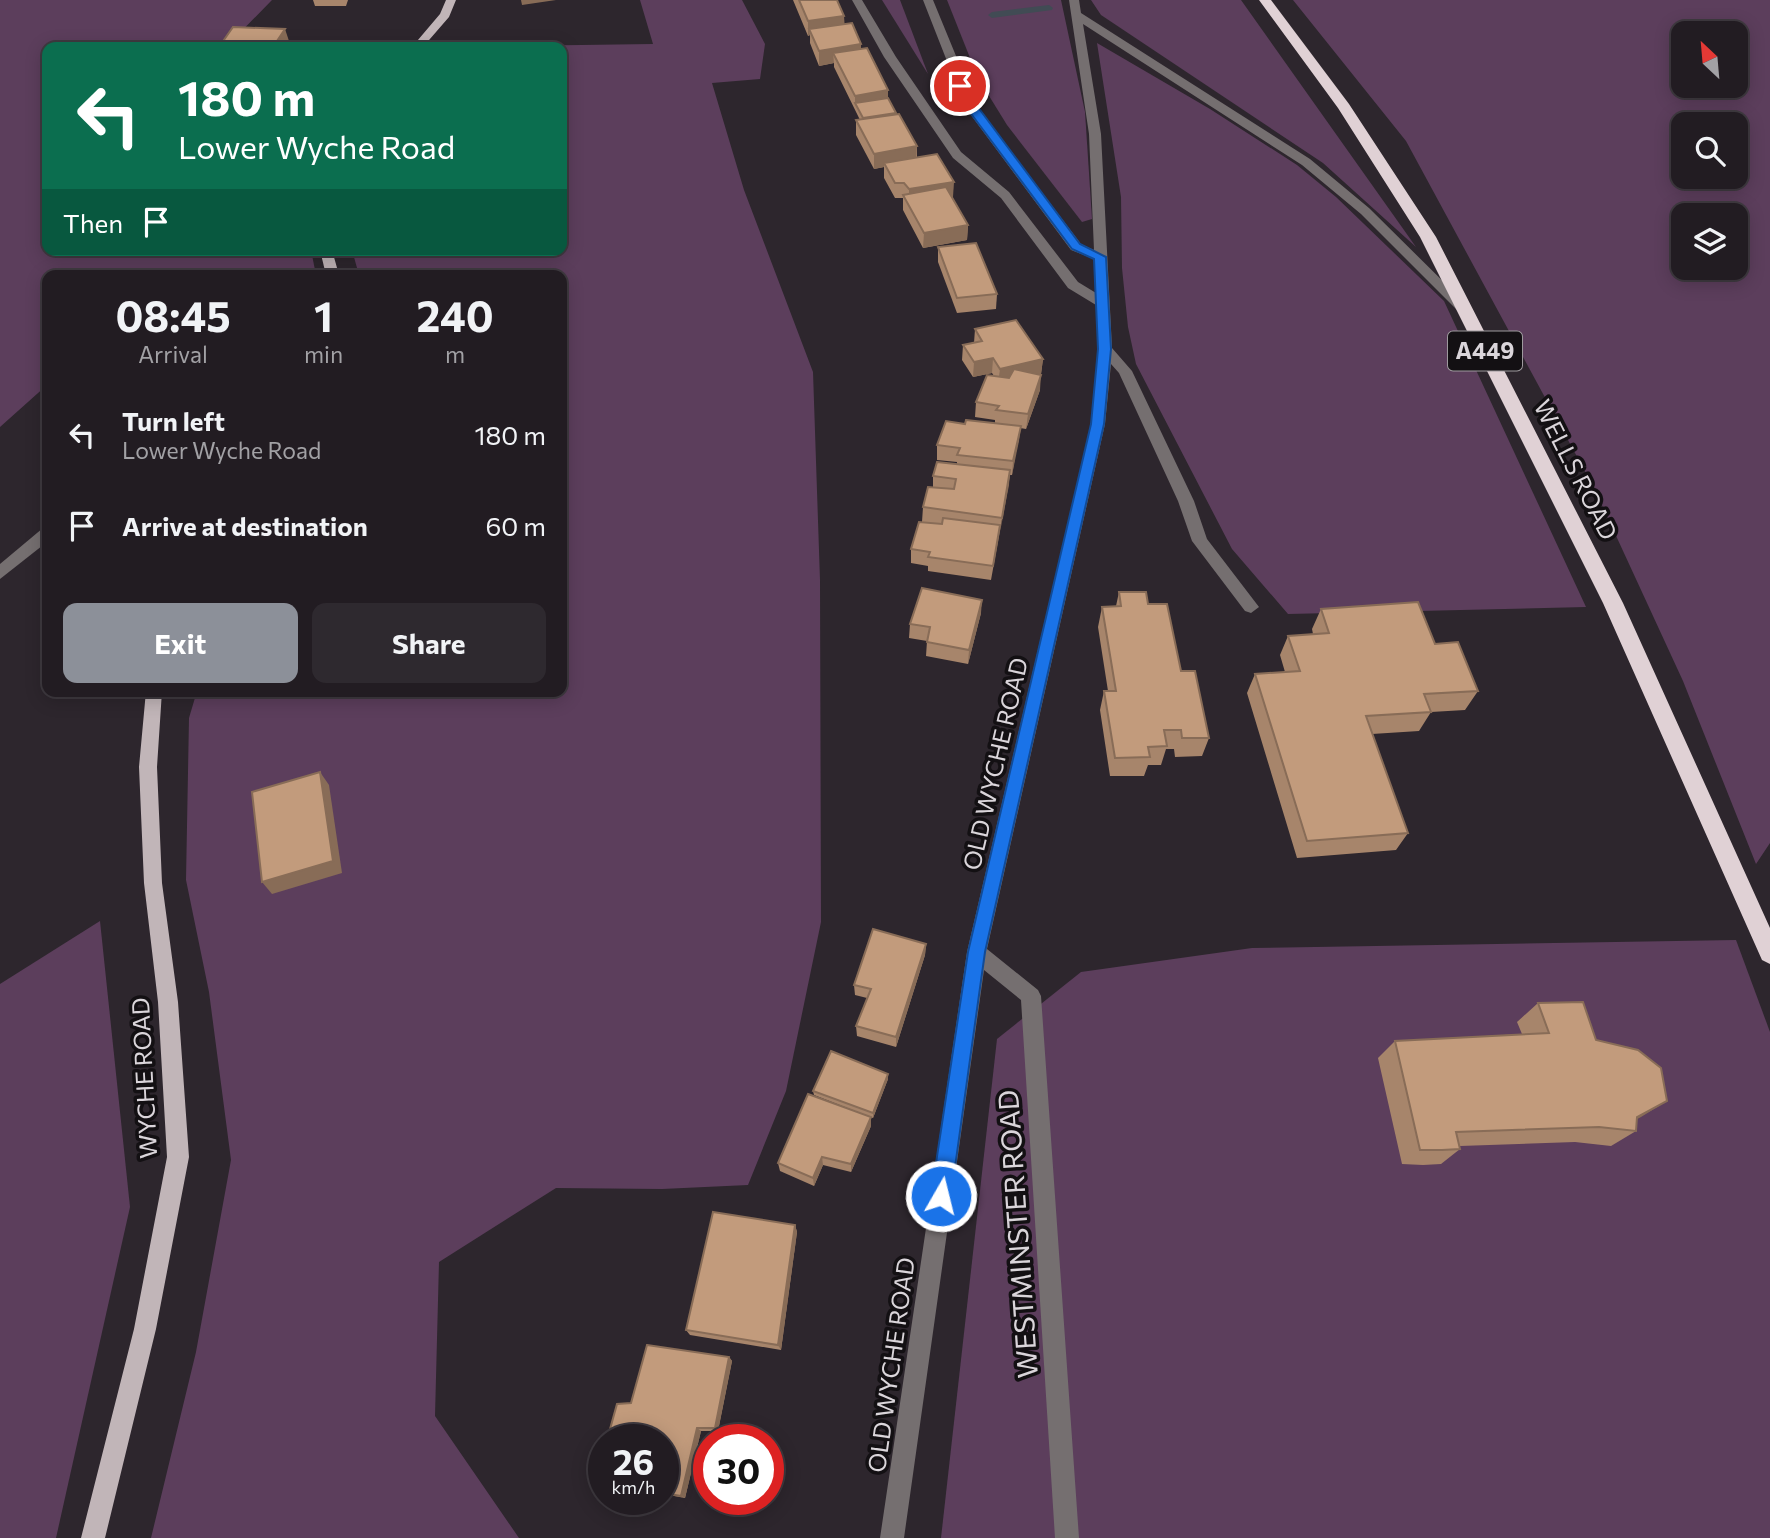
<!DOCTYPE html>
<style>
:root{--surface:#221c22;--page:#2e292f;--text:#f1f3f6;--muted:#a2a1a5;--line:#3f3a40;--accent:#8c9099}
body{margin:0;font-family:Commissioner,sans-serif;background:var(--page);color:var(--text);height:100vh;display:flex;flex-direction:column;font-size:26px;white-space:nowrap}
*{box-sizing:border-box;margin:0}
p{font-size:23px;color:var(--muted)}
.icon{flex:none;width:38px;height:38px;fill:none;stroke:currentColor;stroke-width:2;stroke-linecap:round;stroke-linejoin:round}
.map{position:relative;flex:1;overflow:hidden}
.panel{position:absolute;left:42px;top:270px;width:525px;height:427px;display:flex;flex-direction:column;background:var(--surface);border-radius:14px;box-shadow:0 4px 18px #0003,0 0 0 2px var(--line)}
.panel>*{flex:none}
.banner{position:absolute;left:42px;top:42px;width:525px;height:214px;border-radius:14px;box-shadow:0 4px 18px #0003,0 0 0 2px var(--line);background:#0b6e4f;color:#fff;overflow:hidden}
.needle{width:46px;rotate:334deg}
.tools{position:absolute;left:1671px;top:21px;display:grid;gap:14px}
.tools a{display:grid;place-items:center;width:77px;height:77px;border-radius:14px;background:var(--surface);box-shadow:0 4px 18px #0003,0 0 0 2px var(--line);font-size:35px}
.speed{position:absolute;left:588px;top:1424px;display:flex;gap:14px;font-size:35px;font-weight:700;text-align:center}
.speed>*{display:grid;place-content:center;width:91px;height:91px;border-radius:50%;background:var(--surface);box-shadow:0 4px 18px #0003,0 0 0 2px var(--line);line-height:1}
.speed small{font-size:18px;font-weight:400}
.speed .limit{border:10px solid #d22;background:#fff;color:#111}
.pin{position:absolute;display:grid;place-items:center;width:60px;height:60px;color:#fff;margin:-30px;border:4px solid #fff;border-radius:50%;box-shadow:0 2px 7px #0007}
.me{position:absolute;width:77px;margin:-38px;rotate:8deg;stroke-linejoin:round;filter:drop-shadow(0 0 5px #0008)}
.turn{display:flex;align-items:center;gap:24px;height:147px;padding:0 21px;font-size:32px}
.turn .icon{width:91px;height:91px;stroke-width:2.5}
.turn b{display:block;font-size:49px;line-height:60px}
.then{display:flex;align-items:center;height:66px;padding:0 21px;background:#0003;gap:14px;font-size:26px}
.eta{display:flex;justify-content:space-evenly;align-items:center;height:119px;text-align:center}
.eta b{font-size:42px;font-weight:700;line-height:49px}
.cta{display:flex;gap:14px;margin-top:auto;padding:14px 21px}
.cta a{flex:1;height:80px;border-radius:14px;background:var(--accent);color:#fff;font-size:28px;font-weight:700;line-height:80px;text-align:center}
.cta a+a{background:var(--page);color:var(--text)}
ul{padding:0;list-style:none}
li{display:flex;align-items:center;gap:21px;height:91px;padding:0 21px}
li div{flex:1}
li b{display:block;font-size:26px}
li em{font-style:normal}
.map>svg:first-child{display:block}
.green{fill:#5c3e5c;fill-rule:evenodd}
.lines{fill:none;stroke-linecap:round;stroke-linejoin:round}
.stream{fill:#414b54;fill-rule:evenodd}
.minor{fill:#756f70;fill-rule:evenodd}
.major{fill:#c1b5b8;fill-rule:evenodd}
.highway{fill:#e0d1d5;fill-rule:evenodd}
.wall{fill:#a7856b}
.shaded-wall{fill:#886c57}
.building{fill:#c29b7c;stroke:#886c57;stroke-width:2}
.route{fill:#1a73e8;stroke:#114b97;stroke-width:2}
.labels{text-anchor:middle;stroke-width:7;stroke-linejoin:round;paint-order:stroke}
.shield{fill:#131013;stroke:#9e9a9e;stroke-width:2}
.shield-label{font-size:23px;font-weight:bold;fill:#dad5da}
.street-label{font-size:24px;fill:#dad5da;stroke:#131013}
.near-street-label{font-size:28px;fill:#dad5da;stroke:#131013}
</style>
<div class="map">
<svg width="1770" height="1538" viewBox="0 0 1770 1538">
<rect width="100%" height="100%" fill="#2d262d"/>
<g class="green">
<path d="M0,0H272L226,47H47V250H311L316,275H47V385L0,427Z"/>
<path d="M640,0H742L765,44L760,79L712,83L744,190L813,372L820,580L821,922L786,1091L748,1185L662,1189L556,1188L439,1262L435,1416L519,1538H151L196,1352L231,1160L209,992L186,880L189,718L197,691H562V275H359L352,250H562V47H439L653,44Z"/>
<path d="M882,0H900L928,74Z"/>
<path d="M947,0H1061L1085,112L1092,219L1082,222L1007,125L978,78Z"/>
<path d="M1091,0H1241L1416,247L1323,163L1101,15Z"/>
<path d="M1293,0H1770V843L1756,864L1683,681L1594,488L1406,141ZM1684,33H1736V86H1684ZM1684,124H1736V177H1684ZM1684,215H1736V268H1684Z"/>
<path d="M1097,43L1210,109L1297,165L1336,197L1444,301L1586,607L1288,614L1232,549L1136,364L1128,327L1122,268L1121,197Z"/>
<path d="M100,921L130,1207L56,1538H0V984Z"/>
<path d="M1736,940L1770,1032V1538H941L997,1039L1081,972L1252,948Z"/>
</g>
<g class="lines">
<path class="stream" d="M1049,5L1053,8L1052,10L992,18L988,15L992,12Z"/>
<g class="minor">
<path d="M852,0H862L896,57L961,152L1009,192L1078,282L1096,293L1094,259L1071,250L965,107L923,0H933L977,107L1081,244L1094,250L1089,134L1069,0H1079L1081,13L1310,159L1369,208L1470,308L1468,311H1458L1361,214L1302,165L1083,24L1101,134L1112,348L1132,371L1194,501L1207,539L1259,607L1251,613L1245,611L1192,541L1178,501L1119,373L1111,364L1105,424L987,949L1038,990L1041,996L1079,1538H1055L1021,1000L984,970L904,1538H880L967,952L1091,424L1098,349L1096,305L1068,288L1001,198L953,158L884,57Z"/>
<path d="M43,528L47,530V542L0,579V564Z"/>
</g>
<g class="major">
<path d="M446,0H456L449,17L423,47H412L440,14Z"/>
<path d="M320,250H332L339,275H326Z"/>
<path d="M146,691H162L157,767L162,883L178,1002L189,1157L156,1329L105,1538H81L134,1329L167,1157L158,1002L144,883L139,767Z"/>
</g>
<path class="highway" d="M1259,0H1271L1349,104L1436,237L1623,603L1770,928V964L1762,960L1603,603L1420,237L1338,108Z"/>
</g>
<g class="wall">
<path d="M313,0H348L346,6H315Z"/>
<path d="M793,0H837L844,24L861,48L896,114L917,146V157L953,197H952L968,225L967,240L923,248L903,210V198H895L884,178V167L874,169L856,135V120H860L834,67V63L819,66L810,43V35L808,36Z"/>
<path d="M938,247L997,294L996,309L957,313L938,262Z"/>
<path d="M975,329L1043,359L1041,374L1038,375L1040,390L1026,429L1020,428L1012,475H1010L991,580L928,571V566L911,563V549L922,522L923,507L933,488V476L957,464V462L937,460V445L965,424L995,423V420L975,417L976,402L994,376L992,373L973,377L962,360L963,345L974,343Z"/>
<path d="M1119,592L1148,604L1181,671L1209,738L1202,756L1175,757L1174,749H1166L1161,765H1148L1144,776H1110L1100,710L1104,691H1108L1098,627L1102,607L1116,606Z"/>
<path d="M1321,609L1435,644L1478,691L1465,710L1431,712L1419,731L1372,734L1408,833L1396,850L1297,858L1247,693L1255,674L1285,672L1280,655L1288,636L1313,634L1312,629Z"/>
<path d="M981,613L968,664L926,656L927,641L909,638L910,624Z"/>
<path d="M926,944L925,955L896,1047L857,1036L856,1026L867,998L855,995L854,985Z"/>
<path d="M1538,1003L1596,1040L1637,1120L1636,1131L1611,1146L1575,1142L1460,1146V1149L1441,1164L1423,1165L1402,1164L1378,1058L1395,1041L1522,1034L1517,1022Z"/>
<path d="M888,1074V1079L873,1118L814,1095L813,1091Z"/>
<path d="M871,1126L851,1172L823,1165L814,1186L780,1171L778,1163Z"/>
<path d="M795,1225L797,1232L781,1350L690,1335L686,1330Z"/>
<path d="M729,1357L732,1361L718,1431H701L685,1498L663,1494V1440L631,1403Z"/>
</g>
<g class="shaded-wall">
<path d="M521,0H556L522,5Z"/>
<path d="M844,16L845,30L809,29L810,35L808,36V21Z"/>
<path d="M285,29L290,44L288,47H273Z"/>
<path d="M861,44V59L833,53L834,63L819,66V51Z"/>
<path d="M888,90V105L855,103V96Z"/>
<path d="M917,146L916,161L884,163V167L874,169V154Z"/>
<path d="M954,182L953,197L909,205V189Z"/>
<path d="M968,225L967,240L923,248L924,233Z"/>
<path d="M993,358L992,373L973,377L974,362Z"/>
<path d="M1043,359L1041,374L998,384L1000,369Z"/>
<path d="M1041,375L1040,390L1026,429L1028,414Z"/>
<path d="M1021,426L1019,441L1012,475L1013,461Z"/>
<path d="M1010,470L1009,485L1000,532L1002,518Z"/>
<path d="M982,600L981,613L968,664L969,650Z"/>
<path d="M320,772L329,785L342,873L272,894L262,882Z"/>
<path d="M926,944L925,955L896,1047V1037Z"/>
<path d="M888,1074V1079L873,1118V1113Z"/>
<path d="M1667,1101L1641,1117L1619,1129L1637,1117Z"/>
<path d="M871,1117V1126L851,1172V1164Z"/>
<path d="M822,1157L823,1165L814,1186L813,1178Z"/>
<path d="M795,1225L797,1232L781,1350L778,1345Z"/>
<path d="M729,1357L732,1361L718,1431L715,1428Z"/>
<path d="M697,1428L701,1431L685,1498L681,1496Z"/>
</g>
<g class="building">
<path d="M799,0H837L844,16L808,21Z"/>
<path d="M852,23L861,44L819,51L809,29Z"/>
<path d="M233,27L285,29L273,47H219Z"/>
<path d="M867,48L888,90L855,96L833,53Z"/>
<path d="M888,98L896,113L863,118L855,103Z"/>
<path d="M899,114L917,146L874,154L856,120Z"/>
<path d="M937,154L954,182L909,189L904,183H895L884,163Z"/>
<path d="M946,187L968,225L924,233L903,195Z"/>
<path d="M976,243L997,294L957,298L938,247Z"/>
<path d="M1016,320L1043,359L1000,369L993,358L974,362L963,345L982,341L975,329Z"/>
<path d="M1014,369L1041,375L1028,414L996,410L999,406L976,402L987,375L1009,378Z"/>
<path d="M966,420L1021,426L1013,461L957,455L960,448L937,445L946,421L965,424Z"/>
<path d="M937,462L1010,470L1002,518L923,507L928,487L954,489L956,479L933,476Z"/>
<path d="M943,518L1000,525L993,566L928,557L930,552L911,549L919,522L942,524Z"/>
<path d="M922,588L982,600L969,650L927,642L930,627L910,624Z"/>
<path d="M1119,592H1146L1148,604H1167L1181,671H1195L1209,738H1182L1181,730H1164L1167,746L1148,747L1150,757L1115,758L1104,691H1116L1102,607L1121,606Z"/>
<path d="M1418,602L1435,644L1458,642L1478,691L1424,694L1431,712L1366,716L1408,833L1307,841L1255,674L1300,671L1288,636L1329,633L1321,609Z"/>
<path d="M320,772L333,861L262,882L252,792Z"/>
<path d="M873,929L926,944L896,1037L856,1026L871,989L854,985Z"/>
<path d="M1583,1002L1596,1040L1638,1050L1661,1068L1667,1101L1637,1117L1636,1131L1599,1127L1456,1132L1460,1149L1442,1150H1420L1395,1041L1549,1033L1538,1003Z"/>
<path d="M831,1051L888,1074L873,1113L813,1091Z"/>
<path d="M808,1094L871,1117L851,1164L822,1157L813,1178L778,1163Z"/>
<path d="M713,1212L795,1225L778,1345L686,1330Z"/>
<path d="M647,1345L729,1357L715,1428H697L681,1496L663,1493V1440H607L617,1404L631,1403Z"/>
<path d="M604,1452V1482L596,1481Z"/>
</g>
<path class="route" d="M960,83L1080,244L1106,257L1111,349L1104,424L985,952L951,1196L948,1203L941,1206L934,1203L931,1196L968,952L1091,424L1098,349L1094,259L1072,249L966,107L955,86Z"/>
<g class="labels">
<rect class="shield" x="1448" y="331.5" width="74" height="39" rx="5"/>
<g class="shield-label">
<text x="1485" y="359">A449</text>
</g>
<g class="street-label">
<text transform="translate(1575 470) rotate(63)" y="8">WELLS ROAD</text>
<text transform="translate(996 764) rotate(-77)" y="8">OLD WYCHE ROAD</text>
<text transform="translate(145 1078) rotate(-93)" y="8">WYCHE ROAD</text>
<text transform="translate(892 1365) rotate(-82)" y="8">OLD WYCHE ROAD</text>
</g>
<g class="near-street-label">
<text transform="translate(1018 1234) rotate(-94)" y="10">WESTMINSTER ROAD</text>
</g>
</g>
</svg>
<div class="tools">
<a><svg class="needle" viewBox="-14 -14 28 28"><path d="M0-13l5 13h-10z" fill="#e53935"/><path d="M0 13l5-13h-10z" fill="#a2a1a5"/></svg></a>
<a><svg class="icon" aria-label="search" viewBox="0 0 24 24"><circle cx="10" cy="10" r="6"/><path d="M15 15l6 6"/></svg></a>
<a><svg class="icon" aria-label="layers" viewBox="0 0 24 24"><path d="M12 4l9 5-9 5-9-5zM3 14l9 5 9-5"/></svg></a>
</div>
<div class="speed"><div>26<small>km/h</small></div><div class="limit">30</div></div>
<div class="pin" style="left:960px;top:86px;background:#d93025"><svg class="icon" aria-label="arrive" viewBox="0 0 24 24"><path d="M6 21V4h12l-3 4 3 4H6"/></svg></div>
<svg class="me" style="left:941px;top:1196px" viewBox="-20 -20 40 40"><circle r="17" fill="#1a73e8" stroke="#fff" stroke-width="3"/><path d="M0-11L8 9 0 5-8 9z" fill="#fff"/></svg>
<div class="banner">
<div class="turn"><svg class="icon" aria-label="left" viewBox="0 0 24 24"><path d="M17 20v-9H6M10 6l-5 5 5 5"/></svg><div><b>180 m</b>Lower Wyche Road</div></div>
<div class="then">Then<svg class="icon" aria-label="arrive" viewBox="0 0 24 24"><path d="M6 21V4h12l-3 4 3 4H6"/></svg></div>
</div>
<section class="panel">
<div class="eta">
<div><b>08:45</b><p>Arrival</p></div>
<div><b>1</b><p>min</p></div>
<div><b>240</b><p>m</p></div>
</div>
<ul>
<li><svg class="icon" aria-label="left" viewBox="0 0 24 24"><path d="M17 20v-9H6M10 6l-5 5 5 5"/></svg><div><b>Turn left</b><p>Lower Wyche Road</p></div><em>180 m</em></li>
<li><svg class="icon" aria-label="arrive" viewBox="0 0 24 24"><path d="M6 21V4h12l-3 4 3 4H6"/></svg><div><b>Arrive at destination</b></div><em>60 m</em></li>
</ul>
<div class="cta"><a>Exit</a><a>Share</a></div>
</section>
</div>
